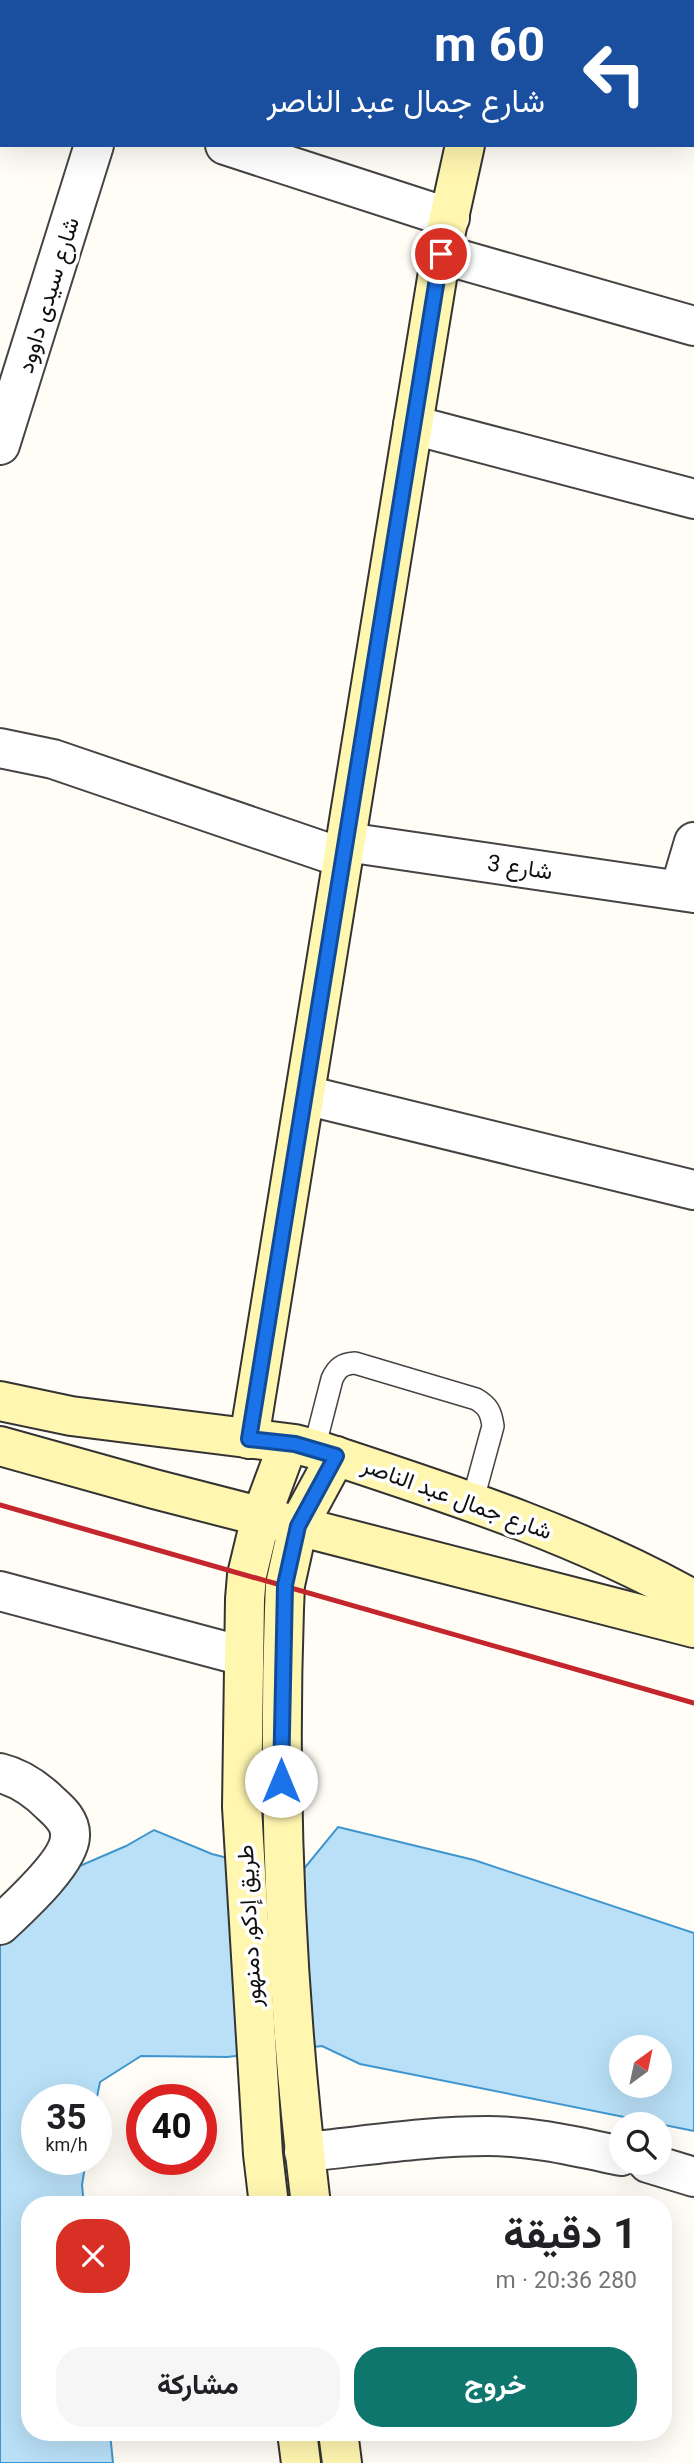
<!DOCTYPE html>
<html lang="ar">
<meta charset="utf-8">
<style>
:root{--surface:#fff;--page:#f6f6f6;--text:#202124;--muted:#757577;--accent:#0f766e}
body{margin:0;font-family:Georgia,Vazirmatn,serif;background:var(--page);color:var(--text);direction:rtl;height:100vh;display:flex;flex-direction:column;font-size:26px;white-space:nowrap}
*{box-sizing:border-box;margin:0}
p{font-size:23px;color:var(--muted)}
.icon{flex:none;width:38px;height:38px;fill:none;stroke:currentColor;stroke-width:2;stroke-linecap:round;stroke-linejoin:round}
.map{position:relative;flex:1;overflow:hidden;direction:ltr}
.panel{position:absolute;left:21px;top:2196px;width:651px;height:245px;display:flex;flex-direction:column;background:var(--surface);border-radius:28px;box-shadow:0 7px 28px #0002;direction:rtl}
.panel>*{flex:none}
.guide{position:absolute;left:0px;top:0px;width:695px;height:147px;box-shadow:0 7px 28px #0002;direction:rtl;background:#1a4fa0;color:#fff;overflow:hidden}
.needle{width:46px;rotate:33deg}
.tools{position:absolute;left:609px;top:2035px;display:grid;gap:14px}
.tools a{display:grid;place-items:center;width:63px;height:63px;border-radius:50%;background:var(--surface);box-shadow:0 7px 28px #0002;font-size:35px}
.speed{position:absolute;left:21px;top:2084px;display:flex;gap:14px;font-size:35px;font-weight:700;text-align:center}
.speed>*{display:grid;place-content:center;width:91px;height:91px;border-radius:50%;background:var(--surface);box-shadow:0 7px 28px #0002;line-height:1}
.speed small{font-size:18px;font-weight:400}
.speed .limit{border:10px solid #d22;background:#fff;color:#111}
.pin{position:absolute;display:grid;place-items:center;width:60px;height:60px;color:#fff;margin:-30px;border:4px solid #fff;border-radius:50%;box-shadow:0 2px 7px #0007}
.me{position:absolute;width:77px;margin:-38px;rotate:0deg;stroke-linejoin:round;filter:drop-shadow(0 0 5px #0008)}
.turn{display:flex;align-items:center;gap:24px;height:147px;padding:0 35px;font-size:32px}
.turn .icon{width:91px;height:91px;stroke-width:2.5}
.turn b{display:block;font-size:49px;line-height:60px}
.round{display:grid;place-items:center;flex:none;width:74px;height:74px;border-radius:28px;background:var(--page)}
.head{display:flex;align-items:center;justify-content:space-between;height:119px;padding:0 35px}
h1{font-size:42px;font-weight:700;line-height:52px}
.button{display:flex;gap:14px;margin-top:auto;padding:14px 35px}
.button a{flex:1;height:80px;border-radius:28px;background:var(--accent);color:#fff;font-size:28px;font-weight:700;line-height:80px;text-align:center}
.button a+a{background:var(--page);color:var(--text)}
.map>svg:first-child{display:block}
.water{fill:#b9e0f7;stroke:#3f96cf;stroke-width:2;fill-rule:evenodd}
.lines{fill:none;stroke-linecap:round;stroke-linejoin:round}
.lane-casing{stroke:#444;stroke-width:24}
.street-casing{stroke:#444;stroke-width:42}
.secondary-casing{stroke:#333;stroke-width:42}
.lane{stroke:#fff;stroke-width:21}
.street{stroke:#fff;stroke-width:38}
.secondary{stroke:#fff6b0;stroke-width:38}
.rail{stroke:#c4262e;stroke-width:5}
.route-casing{stroke:#114b97;stroke-width:18}
.route{stroke:#1a73e8;stroke-width:12}
.labels{text-anchor:middle;stroke-width:7;stroke-linejoin:round;paint-order:stroke}
.street-label{font-size:23px;fill:#111;stroke:#fff}
</style>
<div class="map">
<svg width="694" height="2463" viewBox="0 0 694 2463">
<rect width="100%" height="100%" fill="#fffdf5"/>
<path class="water" d="M338,1827L474,1860L694,1933V2131L360,2064L322,2046L227,2057L141,2056L100,2082L96,2102L37,2100V2160H86L82,2185L84,2205H30V2432L110,2433L113,2463H0V1929L54,1877L126,1846L154,1830L212,1854L298,1876ZM621,2048H660V2086H621Z"/>
<g class="lines">
<defs>
<path id="lane" d="M314,1449L332,1379C337,1368 342,1364 355,1363L476,1399C488,1406 491,1412 493,1426L472,1503"/>
<g id="street">
<path d="M13,2L14,0"/>
<path d="M136,2L137,0"/>
<path d="M0,56L2,49"/>
<path d="M225,145L450,218"/>
<path d="M441,254L694,326"/>
<path d="M413,425L694,499"/>
<path d="M0,445L94,145"/>
<path d="M0,748L53,759L343,858"/>
<path d="M346,842L694,893"/>
<path d="M680,889L694,842"/>
<path d="M305,1095L694,1190"/>
<path d="M0,1591L243,1656"/>
<path d="M0,1773C20,1778 36,1789 51,1804C60,1812 71,1822 70,1836C70,1861 18,1908 0,1925"/>
<path d="M304,2152C365,2146 426,2136 488,2136C532,2136 578,2147 621,2156"/>
<path d="M648,2163L694,2177"/>
</g>
<g id="secondary">
<path d="M495,2L496,0"/>
<path d="M0,1401L71,1416L295,1444L314,1449C444,1492 575,1533 694,1600"/>
<path d="M249,1439L413,425L441,254L465,145"/>
<path d="M0,1446L154,1489L694,1628"/>
<path d="M269,2205L263,2154L242,1807L245,1599L247,1575L261,1517L288,1444"/>
<path d="M311,2205C287,2008 277,1808 284,1609L285,1585L298,1526L336,1456"/>
<path d="M297,2432L301,2463"/>
<path d="M338,2432L342,2463"/>
</g>
</defs>
<use href="#lane" class="lane-casing"/>
<use href="#street" class="street-casing"/>
<use href="#secondary" class="secondary-casing"/>
<use href="#lane" class="lane"/>
<use href="#street" class="street"/>
<use href="#secondary" class="secondary"/>
<path class="rail" d="M0,1505L694,1703"/>
</g>
<g class="lines">
<defs>
<path id="route" d="M281,1781L285,1585L298,1526L336,1456L295,1444L249,1439L441,254"/>
</defs>
<use href="#route" class="route-casing"/>
<use href="#route" class="route"/>
</g>
<g class="labels">
<g class="street-label">
<text transform="translate(48 295) rotate(-73)" y="8">شارع سيدى داوود</text>
<text transform="translate(520 867) rotate(8)" y="8">شارع 3</text>
<text transform="translate(457 1498) rotate(20)" y="8">شارع جمال عبد الناصر</text>
<text transform="translate(249 1926) rotate(-93)" y="8">طريق إدكو, دمنهور</text>
</g>
</g>
</svg>
<div class="tools">
<a><svg class="needle" viewBox="-14 -14 28 28"><path d="M0-13l5 13h-10z" fill="#e53935"/><path d="M0 13l5-13h-10z" fill="#757577"/></svg></a>
<a><svg class="icon" aria-label="search" viewBox="0 0 24 24"><circle cx="10" cy="10" r="6"/><path d="M15 15l6 6"/></svg></a>
</div>
<div class="speed"><div>35<small>km/h</small></div><div class="limit">40</div></div>
<div class="pin" style="left:441px;top:254px;background:#d93025"><svg class="icon" aria-label="arrive" viewBox="0 0 24 24"><path d="M6 21V4h12l-3 4 3 4H6"/></svg></div>
<svg class="me" style="left:281px;top:1781px" viewBox="-20 -20 40 40"><circle r="19" fill="#fff"/><path d="M0-13L10 11 0 6-10 11z" fill="#1a73e8"/></svg>
<div class="guide">
<div class="turn"><svg class="icon" aria-label="left" viewBox="0 0 24 24"><path d="M17 20v-9H6M10 6l-5 5 5 5"/></svg><div><b>60 m</b>شارع جمال عبد الناصر</div></div>
</div>
<section class="panel">
<div class="head"><div><h1>1 دقيقة</h1><p>280 m · 20:36</p></div><a class="round" style="background:#d93025;color:#fff"><svg class="icon" aria-label="close" viewBox="0 0 24 24"><path d="M6 6l12 12M18 6L6 18"/></svg></a></div>
<div class="button"><a>خروج</a><a>مشاركة</a></div>
</section>
</div>
